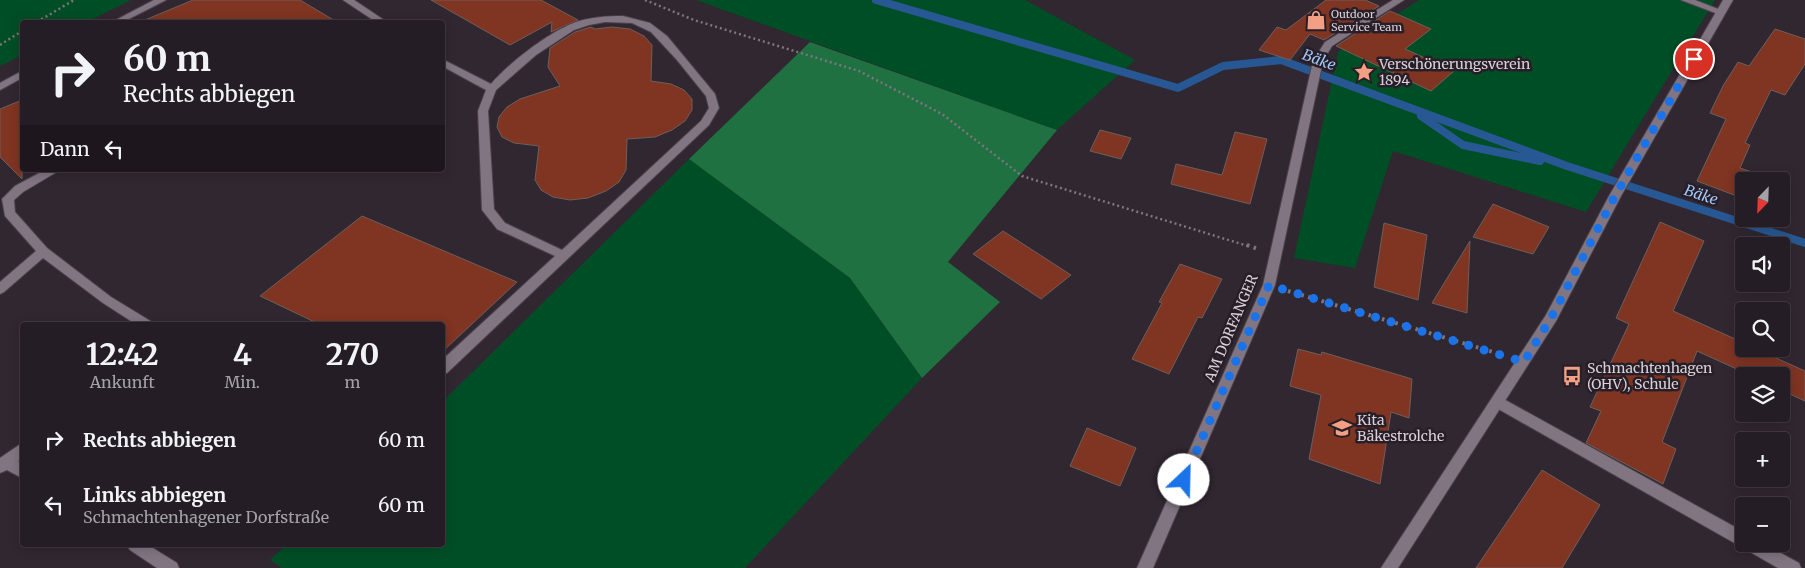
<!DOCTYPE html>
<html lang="de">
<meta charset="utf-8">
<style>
:root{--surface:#251d25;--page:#312a32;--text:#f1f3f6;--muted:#a3a2a7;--line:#423b42}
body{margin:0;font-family:Merriweather,serif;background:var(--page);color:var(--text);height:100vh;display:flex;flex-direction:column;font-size:19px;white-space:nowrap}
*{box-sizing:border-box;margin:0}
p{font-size:16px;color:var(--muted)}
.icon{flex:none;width:28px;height:28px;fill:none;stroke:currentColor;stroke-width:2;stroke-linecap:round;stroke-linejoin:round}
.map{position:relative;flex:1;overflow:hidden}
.side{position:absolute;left:20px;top:322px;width:425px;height:225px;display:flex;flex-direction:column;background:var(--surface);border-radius:5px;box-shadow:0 2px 12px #0003,0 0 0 1px var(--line)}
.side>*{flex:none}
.banner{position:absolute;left:20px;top:20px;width:425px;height:152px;border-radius:5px;box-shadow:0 2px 12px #0003,0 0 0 1px var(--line);background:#251d25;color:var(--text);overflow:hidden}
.needle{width:32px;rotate:203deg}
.tools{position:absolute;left:1735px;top:172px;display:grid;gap:10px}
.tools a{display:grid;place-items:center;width:55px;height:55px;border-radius:5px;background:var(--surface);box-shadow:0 2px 12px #0003,0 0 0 1px var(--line);font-size:25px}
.pin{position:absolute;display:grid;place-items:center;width:42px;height:42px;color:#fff;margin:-21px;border:2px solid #fff;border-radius:50%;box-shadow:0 1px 5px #0007}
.me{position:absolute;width:55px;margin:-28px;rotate:24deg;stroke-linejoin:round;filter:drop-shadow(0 0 4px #0008)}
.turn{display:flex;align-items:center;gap:18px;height:105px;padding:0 20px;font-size:22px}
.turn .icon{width:65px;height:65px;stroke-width:2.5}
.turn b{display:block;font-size:35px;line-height:42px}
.then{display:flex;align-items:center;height:48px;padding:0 20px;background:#0003;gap:10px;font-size:19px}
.eta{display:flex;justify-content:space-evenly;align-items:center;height:85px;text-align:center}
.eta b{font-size:30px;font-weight:700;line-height:35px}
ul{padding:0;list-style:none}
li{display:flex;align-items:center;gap:15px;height:65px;padding:0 20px}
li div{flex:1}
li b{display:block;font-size:19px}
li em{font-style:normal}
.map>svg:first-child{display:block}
.green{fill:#004e26}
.forest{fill:#1f7141}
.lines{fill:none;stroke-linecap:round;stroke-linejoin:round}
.stream{stroke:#285893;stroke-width:8}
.building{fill:#803422;stroke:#6f5f5b}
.service-casing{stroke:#4b424b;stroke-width:2}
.minor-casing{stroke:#4b424b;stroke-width:2}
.secondary-casing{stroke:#4b424b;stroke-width:2}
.path-far1{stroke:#7e757e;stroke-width:2.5;stroke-dasharray:2 3;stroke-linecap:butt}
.path{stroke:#7e757e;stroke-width:4;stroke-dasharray:2.5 4.5;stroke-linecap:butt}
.service{fill:#817581;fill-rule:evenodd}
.minor{fill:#817581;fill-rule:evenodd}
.secondary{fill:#817581;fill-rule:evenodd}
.route{stroke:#1a73e8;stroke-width:9;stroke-dasharray:0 16.2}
.labels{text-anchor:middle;stroke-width:5;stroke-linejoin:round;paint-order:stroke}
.far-poi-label{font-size:11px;fill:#d8d2d8;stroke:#271e27;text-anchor:start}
.poi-label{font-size:14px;fill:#d8d2d8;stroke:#271e27;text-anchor:start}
.street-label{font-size:14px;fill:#d8d2d8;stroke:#271e27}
.water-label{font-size:15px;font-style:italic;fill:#a1c9fc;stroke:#271e27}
</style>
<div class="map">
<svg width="1805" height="568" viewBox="0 0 1805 568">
<rect width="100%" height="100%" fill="#312731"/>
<g class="green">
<path d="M0,0H131L87,22H22V55L0,66Z"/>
<path d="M696,0H1025L1135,60L1057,130Z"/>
<path d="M1419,0H1715L1586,212L1393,151L1355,268L1294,258L1338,52Z"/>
<path d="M689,159L850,278L922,378L745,568H282L270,560L286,545H442L443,401Z"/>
</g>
<path class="forest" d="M810,42L1057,130L948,262L1000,302L922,378L850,278L689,159Z"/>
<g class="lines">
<g class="stream">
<path d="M876,0L1178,88L1223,66L1281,60L1567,166L1805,243"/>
<path d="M1421,116L1463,145L1540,161"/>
</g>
</g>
<g class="building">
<path d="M193,0H300L337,22H140Z"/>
<path d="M431,0H541L578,20L551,32L552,22L510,45Z"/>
<path d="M1326,0H1365L1379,6L1324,40L1310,34L1290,60L1259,50L1277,27L1286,30Z"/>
<path d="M1390,11L1431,29L1405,49L1454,71L1431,91L1336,46Z"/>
<path d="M591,27L595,29L612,27L630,29L644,36L652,45L651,81L671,84L684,90L692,99V110L685,121L672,130L655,137L627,139L626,170L619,182L606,191L588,198L570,200L553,197L541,190L535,180L539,146L514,143L502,137L497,127L499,117L507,107L520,99L560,86L548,67L550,48L575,32Z"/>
<path d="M1775,29L1805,39V64L1785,95L1771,90L1745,143L1750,145L1740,168L1752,172L1748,181H1744L1742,198L1697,181L1726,119L1710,113L1723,86L1738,62L1749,66Z"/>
<path d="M22,100V179L0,157V109Z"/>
<path d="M1100,130L1131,138L1121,159L1090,151Z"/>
<path d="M1235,132L1267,139L1250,204L1171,184L1176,164L1222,175Z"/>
<path d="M1493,204L1549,227L1533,254L1473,237Z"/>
<path d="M362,216L517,282L442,352V325H321L260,296Z"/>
<path d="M1660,222L1704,241L1673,311L1744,343V349H1756L1805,371V401L1781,390V376H1752L1697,351L1662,442L1676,449L1663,484L1586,443L1601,411L1590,407L1629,324L1616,318Z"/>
<path d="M1384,223L1427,235L1418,300L1374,287Z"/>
<path d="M1003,231L1071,275L1041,299L973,254Z"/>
<path d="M1470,241L1467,313L1432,303Z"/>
<path d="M1180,264L1222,279L1202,318L1198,317L1169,374L1132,359L1162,303L1159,302Z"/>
<path d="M1298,349L1321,355L1322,352L1412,379L1409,418L1391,412L1380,484L1309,459L1321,395L1290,386Z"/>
<path d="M1087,428L1136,448L1120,486L1070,466Z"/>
<path d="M1542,470L1600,505L1562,568H1476Z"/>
</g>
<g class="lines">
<defs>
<g id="service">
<path d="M154,0H166L123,22H112Z"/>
<path d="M343,0H354L387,22H376Z"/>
<path d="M1681,0H1695L1726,12L1724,14H1718Z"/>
<path d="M623,16L650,23L667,36L715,94L719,108L709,125L447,373L442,374V360L555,256L497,229L482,210L478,111L486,90L442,66V59L491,84C510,62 549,32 576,22C591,17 607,16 623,16ZM605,22L632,23L651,32L677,60L706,96L709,108L701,121L562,250L505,223L494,209L488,111L496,90L536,55L574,30L589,25Z"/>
<path d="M22,71V78L0,90V83Z"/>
<path d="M45,170H60L23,192L14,200L15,212L47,248L111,297L152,322L153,325H137L103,303L43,258L4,292L0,294V282L36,251L5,216L2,199L15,186Z"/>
<path d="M1498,396L1744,532V544H1764L1799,563L1801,568H1778L1745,549L1493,406L1491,402L1493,398Z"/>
<path d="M22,443V457L18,461L22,464V478L7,470L0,473V458Z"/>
<path d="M127,545H148L177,563L179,568H157L130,550Z"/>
</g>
<path id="minor" d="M1393,0H1404L1332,46L1323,61L1275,285L1153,568H1137L1263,285L1313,61L1325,42Z"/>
<path id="secondary" d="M1723,0H1733L1621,196L1556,321L1398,568H1381L1546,315L1609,196Z"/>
</defs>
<use href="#service" class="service-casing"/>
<use href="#minor" class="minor-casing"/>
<use href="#secondary" class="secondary-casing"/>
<g class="path-far1">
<path d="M645,0L694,20L859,71L942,114L1022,176L1251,247"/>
<path d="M37,22L74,0"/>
<path d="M0,45L22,31"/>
</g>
<g class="path">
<path d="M1247,245L1258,249"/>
<path d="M1288,291L1503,355"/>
</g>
<use href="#service" class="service"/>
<use href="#minor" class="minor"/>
<use href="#secondary" class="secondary"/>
</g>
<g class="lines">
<path class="route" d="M1184,480L1269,285L1524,362L1551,318L1615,196L1694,59"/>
</g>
<defs>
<symbol id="shop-bare" viewBox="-9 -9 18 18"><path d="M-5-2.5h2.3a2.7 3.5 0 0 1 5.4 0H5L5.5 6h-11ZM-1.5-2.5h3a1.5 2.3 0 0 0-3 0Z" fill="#f39f84" stroke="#271e27" stroke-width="2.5" paint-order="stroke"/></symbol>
<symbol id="sight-bare" viewBox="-9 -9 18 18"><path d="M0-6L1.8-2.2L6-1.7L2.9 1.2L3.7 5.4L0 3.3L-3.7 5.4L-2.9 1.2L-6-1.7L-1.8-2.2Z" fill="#f39f84" stroke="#271e27" stroke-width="2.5" paint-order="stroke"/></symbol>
<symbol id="bus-bare" viewBox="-9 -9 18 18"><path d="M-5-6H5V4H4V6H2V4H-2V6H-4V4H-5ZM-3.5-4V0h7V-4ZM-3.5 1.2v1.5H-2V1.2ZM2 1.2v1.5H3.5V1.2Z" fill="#f39f84" stroke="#271e27" stroke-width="2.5" paint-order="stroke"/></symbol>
<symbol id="school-bare" viewBox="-9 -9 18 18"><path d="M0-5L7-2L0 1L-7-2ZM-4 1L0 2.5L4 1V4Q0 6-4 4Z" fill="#f39f84" stroke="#271e27" stroke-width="2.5" paint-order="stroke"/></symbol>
</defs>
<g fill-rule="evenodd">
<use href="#shop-bare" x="1302" y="6" width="28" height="28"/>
<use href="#sight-bare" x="1350" y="58" width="28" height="28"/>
<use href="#bus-bare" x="1558" y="362" width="28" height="28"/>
<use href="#school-bare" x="1328" y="414" width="28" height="28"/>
</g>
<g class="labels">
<g class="far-poi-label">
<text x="1331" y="18">Outdoor<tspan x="1331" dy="13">Service Team</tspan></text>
</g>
<g class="poi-label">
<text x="1379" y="69">Verschönerungsverein<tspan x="1379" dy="16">1894</tspan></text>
<text x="1587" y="373">Schmachtenhagen<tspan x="1587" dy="16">(OHV), Schule</tspan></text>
<text x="1357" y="425">Kita<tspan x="1357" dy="16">Bäkestrolche</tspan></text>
</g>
<g class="street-label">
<text transform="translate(1231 328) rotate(-67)" y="5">AM DORFANGER</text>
</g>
<g class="water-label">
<text transform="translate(1319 60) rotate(20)" y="5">Bäke</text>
<text transform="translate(1701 195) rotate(18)" y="5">Bäke</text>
</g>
</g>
</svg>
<div class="tools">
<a><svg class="needle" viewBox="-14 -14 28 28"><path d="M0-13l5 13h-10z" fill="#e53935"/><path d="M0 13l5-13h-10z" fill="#a3a2a7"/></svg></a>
<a><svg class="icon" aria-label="sound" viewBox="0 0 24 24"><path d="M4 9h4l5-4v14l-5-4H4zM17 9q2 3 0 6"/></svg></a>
<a><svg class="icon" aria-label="search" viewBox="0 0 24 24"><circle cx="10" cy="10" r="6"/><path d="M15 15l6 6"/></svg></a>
<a><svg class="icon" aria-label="layers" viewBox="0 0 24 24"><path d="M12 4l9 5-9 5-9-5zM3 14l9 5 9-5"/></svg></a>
<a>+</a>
<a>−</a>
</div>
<div class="pin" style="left:1694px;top:59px;background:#d93025"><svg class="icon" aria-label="arrive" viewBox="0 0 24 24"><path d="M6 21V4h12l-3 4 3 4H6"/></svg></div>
<svg class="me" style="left:1184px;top:480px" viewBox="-20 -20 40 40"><circle r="19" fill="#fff"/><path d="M0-13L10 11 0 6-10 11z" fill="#1a73e8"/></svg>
<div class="banner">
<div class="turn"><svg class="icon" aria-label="right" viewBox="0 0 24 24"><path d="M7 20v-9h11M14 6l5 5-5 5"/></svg><div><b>60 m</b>Rechts abbiegen</div></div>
<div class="then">Dann<svg class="icon" aria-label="left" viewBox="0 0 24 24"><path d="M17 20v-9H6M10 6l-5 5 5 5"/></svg></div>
</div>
<section class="side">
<div class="eta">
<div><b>12:42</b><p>Ankunft</p></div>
<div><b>4</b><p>Min.</p></div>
<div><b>270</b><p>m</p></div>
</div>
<ul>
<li><svg class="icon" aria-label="right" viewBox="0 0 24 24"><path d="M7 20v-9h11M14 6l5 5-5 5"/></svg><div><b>Rechts abbiegen</b></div><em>60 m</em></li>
<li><svg class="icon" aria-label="left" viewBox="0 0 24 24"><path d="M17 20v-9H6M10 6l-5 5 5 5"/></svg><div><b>Links abbiegen</b><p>Schmachtenhagener Dorfstraße</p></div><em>60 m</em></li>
</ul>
</section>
</div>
